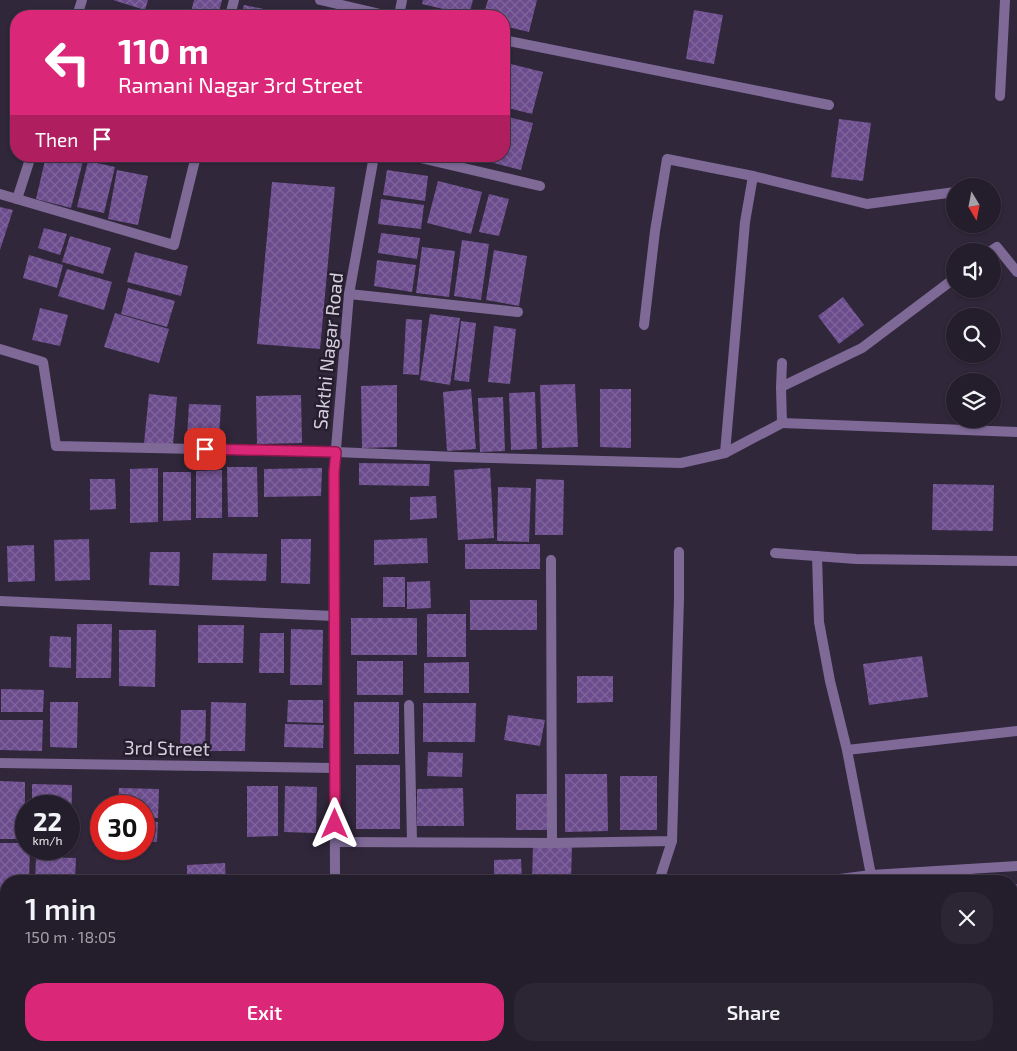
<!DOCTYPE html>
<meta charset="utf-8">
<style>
:root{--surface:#241d2c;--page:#2c2634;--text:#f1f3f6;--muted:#a3a2a9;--line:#413b48;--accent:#db2777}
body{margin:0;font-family:"Exo 2",sans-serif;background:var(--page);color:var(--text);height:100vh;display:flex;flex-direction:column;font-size:19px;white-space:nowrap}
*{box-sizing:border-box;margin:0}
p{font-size:16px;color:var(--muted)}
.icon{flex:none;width:28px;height:28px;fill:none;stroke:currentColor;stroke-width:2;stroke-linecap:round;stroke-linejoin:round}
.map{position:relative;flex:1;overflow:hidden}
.sheet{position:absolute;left:0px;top:875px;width:1018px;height:176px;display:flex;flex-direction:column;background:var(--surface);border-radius:20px 20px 0 0;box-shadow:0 1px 4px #0004,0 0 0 1px var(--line)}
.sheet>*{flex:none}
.hud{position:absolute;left:10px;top:10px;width:500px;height:152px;border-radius:20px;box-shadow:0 1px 4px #0004,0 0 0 1px var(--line);background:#db2777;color:#fff;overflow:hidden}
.needle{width:32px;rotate:170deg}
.buttons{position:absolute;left:946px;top:178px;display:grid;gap:10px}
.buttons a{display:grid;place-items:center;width:55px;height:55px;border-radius:50%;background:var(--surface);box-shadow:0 1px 4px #0004,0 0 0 1px var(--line);font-size:25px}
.speed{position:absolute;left:15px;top:795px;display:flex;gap:10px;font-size:25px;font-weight:700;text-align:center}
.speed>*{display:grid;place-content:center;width:65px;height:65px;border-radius:50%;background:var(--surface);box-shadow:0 1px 4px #0004,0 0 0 1px var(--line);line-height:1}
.speed small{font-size:12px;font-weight:400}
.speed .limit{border:8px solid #d22;background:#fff;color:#111}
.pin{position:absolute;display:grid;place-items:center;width:42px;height:42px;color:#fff;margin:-21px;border-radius:10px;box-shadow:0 2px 8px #0006}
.me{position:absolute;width:55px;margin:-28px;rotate:0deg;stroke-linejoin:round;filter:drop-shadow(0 0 4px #0008)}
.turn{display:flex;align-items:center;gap:18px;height:105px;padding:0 25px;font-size:22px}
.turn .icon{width:65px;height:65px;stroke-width:2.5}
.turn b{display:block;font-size:35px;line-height:42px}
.then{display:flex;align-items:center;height:48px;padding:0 25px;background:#0003;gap:10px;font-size:19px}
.round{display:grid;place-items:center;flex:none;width:52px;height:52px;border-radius:20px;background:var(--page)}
.overview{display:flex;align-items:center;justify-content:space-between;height:85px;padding:0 25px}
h1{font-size:30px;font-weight:600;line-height:38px}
.primary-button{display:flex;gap:10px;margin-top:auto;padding:10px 25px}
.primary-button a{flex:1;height:58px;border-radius:20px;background:var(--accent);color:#fff;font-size:20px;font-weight:600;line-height:58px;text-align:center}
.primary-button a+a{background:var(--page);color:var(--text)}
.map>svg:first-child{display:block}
.building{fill:url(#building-cross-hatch)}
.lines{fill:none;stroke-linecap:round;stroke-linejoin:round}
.street{stroke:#7e6997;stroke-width:10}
.route-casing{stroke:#8e194d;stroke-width:12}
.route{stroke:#db2777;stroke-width:9}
.labels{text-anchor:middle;stroke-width:5;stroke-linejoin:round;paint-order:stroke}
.street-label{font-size:19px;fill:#d5d0dc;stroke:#261e2f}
</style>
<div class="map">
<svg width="1017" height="1051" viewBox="0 0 1017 1051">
<defs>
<pattern id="building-cross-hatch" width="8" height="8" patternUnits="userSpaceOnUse" patternTransform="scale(1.25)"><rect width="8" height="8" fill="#6b4c8c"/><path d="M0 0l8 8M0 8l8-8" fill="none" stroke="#7f659c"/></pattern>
</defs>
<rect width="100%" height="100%" fill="#30273a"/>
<g class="building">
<path d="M113,0H148L145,10Z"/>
<path d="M194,0H222L218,16H190Z"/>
<path d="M423,0H473L469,15L422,4Z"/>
<path d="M488,0H537L529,32L504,26V16H483Z"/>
<path d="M244,5L278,12L277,16H241Z"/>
<path d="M694,10L723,15L714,64L686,59Z"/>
<path d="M507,63L543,72L532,114L504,107V76Z"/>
<path d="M504,116L533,123L521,170L482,160L483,156H504Z"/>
<path d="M839,119L871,123L863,181L831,177Z"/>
<path d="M46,156H61L83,161L71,208L36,199Z"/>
<path d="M88,161L115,167L104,213L77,207Z"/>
<path d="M117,170L148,176L138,225L108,219Z"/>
<path d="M387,170L428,176L425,201L383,195Z"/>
<path d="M438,181L482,192L471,234L427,223Z"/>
<path d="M272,182L335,187L320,349L257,344Z"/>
<path d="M489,194L509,199L499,236L479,232Z"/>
<path d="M381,199L424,205L421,229L378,224Z"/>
<path d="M0,207L13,210L0,250Z"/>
<path d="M44,228L67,234L60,255L38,248Z"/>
<path d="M381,233L420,238L417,259L378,253Z"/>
<path d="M70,236L111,248L103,274L62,262Z"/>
<path d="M462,240L489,244L481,300L454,296Z"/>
<path d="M422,247L455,251L449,297L416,293Z"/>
<path d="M494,250L527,256L519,306L486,300Z"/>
<path d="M135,252L188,266L181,296L127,282Z"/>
<path d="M29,255L63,265L57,288L23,278Z"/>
<path d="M377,260L416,265L412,292L374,286Z"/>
<path d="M67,269L112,282L104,310L58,296Z"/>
<path d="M128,288L175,301L167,327L121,314Z"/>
<path d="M843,297L864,325L839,344L818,316Z"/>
<path d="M40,308L68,315L60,346L32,340Z"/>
<path d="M115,313L169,329L159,363L104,347Z"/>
<path d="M430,314L460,318L450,385L420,380Z"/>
<path d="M406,319L422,320L419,375L403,374Z"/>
<path d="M461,321L476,323L469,382L454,380Z"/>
<path d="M494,326L516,329L510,384L488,382Z"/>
<path d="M575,384L578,447L542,448L540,385Z"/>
<path d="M397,385V447L362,448L361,386Z"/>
<path d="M471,389L476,449L447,451L443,392Z"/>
<path d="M600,389H631V448L600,447Z"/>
<path d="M535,392L537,449L511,450L509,393Z"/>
<path d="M149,394L177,397L173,445L144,443Z"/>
<path d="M301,395L302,443L257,444L256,396Z"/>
<path d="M503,397L505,451L480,452L478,398Z"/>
<path d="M189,404L221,405L219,439L187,438Z"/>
<path d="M359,463L430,464L429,486L359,485Z"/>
<path d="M227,467H257L258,517H228Z"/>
<path d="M158,468V522L130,523V469Z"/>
<path d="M322,468L321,496L264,497V469Z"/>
<path d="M490,468L494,538L458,540L454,470Z"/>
<path d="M222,470V518H196V471Z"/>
<path d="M163,472H191V520L163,521Z"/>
<path d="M90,479H115L116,509L90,510Z"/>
<path d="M536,479L564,480L563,535H535Z"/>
<path d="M933,484L994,485L993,531L932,530Z"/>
<path d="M498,487L531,488L529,542L497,541Z"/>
<path d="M436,496L437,518L410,520V497Z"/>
<path d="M427,538L428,563L374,565V540Z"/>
<path d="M89,539L90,580L55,581L54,540Z"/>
<path d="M281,539H311L310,584L281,583Z"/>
<rect x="465" y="544" width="75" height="25"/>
<path d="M34,545L35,581L8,582L7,546Z"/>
<path d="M150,552H180L179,586L149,585Z"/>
<path d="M213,553L267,554L266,581L212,580Z"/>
<rect x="383" y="577" width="22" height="30"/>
<path d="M430,581L431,608L407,609V582Z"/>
<rect x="470" y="600" width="67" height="30"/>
<rect x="427" y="614" width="39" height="43"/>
<rect x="351" y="618" width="66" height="37"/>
<path d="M77,624H112L111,678H76Z"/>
<path d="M198,625H244L243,663H198Z"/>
<path d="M291,629L323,630L322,685H290Z"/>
<path d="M119,630H156L155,687L119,686Z"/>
<path d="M260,633H284V673H259Z"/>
<path d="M50,636L71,637V668L49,667Z"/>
<path d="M922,656L928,697L869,705L863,664Z"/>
<rect x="357" y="661" width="46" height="34"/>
<path d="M469,662V693H424V663Z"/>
<path d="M577,676H613V702L577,703Z"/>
<path d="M1,689L44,690L43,712H1Z"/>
<path d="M288,700H323V723L287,722Z"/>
<path d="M50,702H78L77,748L50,747Z"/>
<path d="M211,702L246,703L245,751H210Z"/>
<rect x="354" y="702" width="45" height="52"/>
<path d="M423,703H476L475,742H423Z"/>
<path d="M181,710H206L205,753H180Z"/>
<path d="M508,715L545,720L540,746L504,740Z"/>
<path d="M0,720H43L42,751L0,750Z"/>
<path d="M285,724L324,725L323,748L284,747Z"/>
<path d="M428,752L463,753L462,777L427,776Z"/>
<rect x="356" y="765" width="44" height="64"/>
<path d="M565,774H607L608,831L565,832Z"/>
<rect x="620" y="776" width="37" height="54"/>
<path d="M0,781L25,782V839H0Z"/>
<path d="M32,784L72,785L71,838H69V806H32Z"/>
<path d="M247,786H278V836L247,837Z"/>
<path d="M285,786L317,787L316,833L284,832Z"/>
<path d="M119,788L159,789L158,818H144V806H118Z"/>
<path d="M463,788L464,826H417V789Z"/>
<rect x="516" y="794" width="32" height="36"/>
<path d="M144,821L158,822L157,842H144Z"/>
<path d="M0,843H26V849H30L29,881H6V904H0Z"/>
<path d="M533,845H572L571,881H532Z"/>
<path d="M36,857L76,858L75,881H35Z"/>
<path d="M521,859L522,881H494V860Z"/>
<path d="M225,863L226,881H187V865Z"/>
<path d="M318,875V881H300V876Z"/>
<path d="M274,877V881H229V879Z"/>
<rect x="1011" y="884" width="6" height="37"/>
<path d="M6,953V1007H0V954Z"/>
<path d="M144,1045H174L175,1051H145Z"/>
<path d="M232,1045H264L263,1051L232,1047Z"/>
<path d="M314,1045H333L326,1051H320Z"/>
<path d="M361,1045H404L409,1051H353Z"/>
<path d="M556,1045H599L604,1051H561Z"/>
<path d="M608,1045H655L662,1051H614Z"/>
</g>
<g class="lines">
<g class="street">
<path d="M320,0L389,16"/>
<path d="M77,16L82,0"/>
<path d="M230,16L234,0"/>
<path d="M399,16L402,0"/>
<path d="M504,40L829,105"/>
<path d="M1000,96L1005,0"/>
<path d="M412,156L540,186"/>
<path d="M0,194L174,245L196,156"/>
<path d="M17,199L31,156"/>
<path d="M991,251L997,247L1017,272"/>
<path d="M349,294L518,312"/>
<path d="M644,325L655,231L667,159L753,176L867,204L955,192"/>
<path d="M0,349L43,362L56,446L336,452L456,457L681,463L725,453L782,423L781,387L782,363"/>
<path d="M781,387L862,348L955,278"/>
<path d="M782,423L1017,432"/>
<path d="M725,453L745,222L753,176"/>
<path d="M775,553L856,559L1017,561"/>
<path d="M817,556L819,622L830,681L847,750"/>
<path d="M551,560L552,843"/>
<path d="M0,601L334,616"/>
<path d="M409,705L412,842"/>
<path d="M1017,731L847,750L871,875L1017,866"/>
<path d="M0,763L334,768"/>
<path d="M335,842L552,843L672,841L679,598V552"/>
<path d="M968,869V881"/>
<path d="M335,881L334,472L349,294L374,156"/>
<path d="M659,881L672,841"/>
<path d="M824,881L871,875"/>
<path d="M0,931L6,932"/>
<path d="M457,1045L462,1051"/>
<path d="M817,1045V1051"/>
<path d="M979,1045V1051"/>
<path d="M524,1051L529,1045"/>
</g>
</g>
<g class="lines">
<defs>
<path id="route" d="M205,449L336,452L334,472L335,824"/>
</defs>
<use href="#route" class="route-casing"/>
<use href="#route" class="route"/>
</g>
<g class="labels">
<g class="street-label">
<text transform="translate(328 351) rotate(-84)" y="7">Sakthi Nagar Road</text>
<text transform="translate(167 748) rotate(1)" y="7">3rd Street</text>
</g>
</g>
</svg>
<div class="buttons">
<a><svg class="needle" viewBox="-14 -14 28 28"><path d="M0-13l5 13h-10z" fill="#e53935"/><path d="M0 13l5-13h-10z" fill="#a3a2a9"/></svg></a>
<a><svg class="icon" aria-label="sound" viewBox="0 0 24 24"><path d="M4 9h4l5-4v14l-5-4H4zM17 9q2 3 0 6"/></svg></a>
<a><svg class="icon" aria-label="search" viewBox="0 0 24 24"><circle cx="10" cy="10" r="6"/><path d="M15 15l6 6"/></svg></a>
<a><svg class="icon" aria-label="layers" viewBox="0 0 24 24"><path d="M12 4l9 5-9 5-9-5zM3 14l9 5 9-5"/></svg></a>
</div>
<div class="speed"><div>22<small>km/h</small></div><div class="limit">30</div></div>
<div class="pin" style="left:205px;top:449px;background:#d93025"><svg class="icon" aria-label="arrive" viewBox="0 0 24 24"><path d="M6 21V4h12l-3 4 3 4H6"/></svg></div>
<svg class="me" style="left:335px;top:824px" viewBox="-20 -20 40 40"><path d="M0-17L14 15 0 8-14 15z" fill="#db2777" stroke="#fff" stroke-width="4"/></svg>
<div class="hud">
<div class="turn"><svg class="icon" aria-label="left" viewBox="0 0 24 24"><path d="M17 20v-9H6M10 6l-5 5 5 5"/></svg><div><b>110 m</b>Ramani Nagar 3rd Street</div></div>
<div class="then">Then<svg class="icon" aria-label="arrive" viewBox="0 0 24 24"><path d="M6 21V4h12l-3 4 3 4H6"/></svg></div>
</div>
<section class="sheet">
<div class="overview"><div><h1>1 min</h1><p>150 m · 18:05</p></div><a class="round"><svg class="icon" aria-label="close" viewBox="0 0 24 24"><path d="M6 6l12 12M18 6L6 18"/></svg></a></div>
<div class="primary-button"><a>Exit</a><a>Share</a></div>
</section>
</div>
